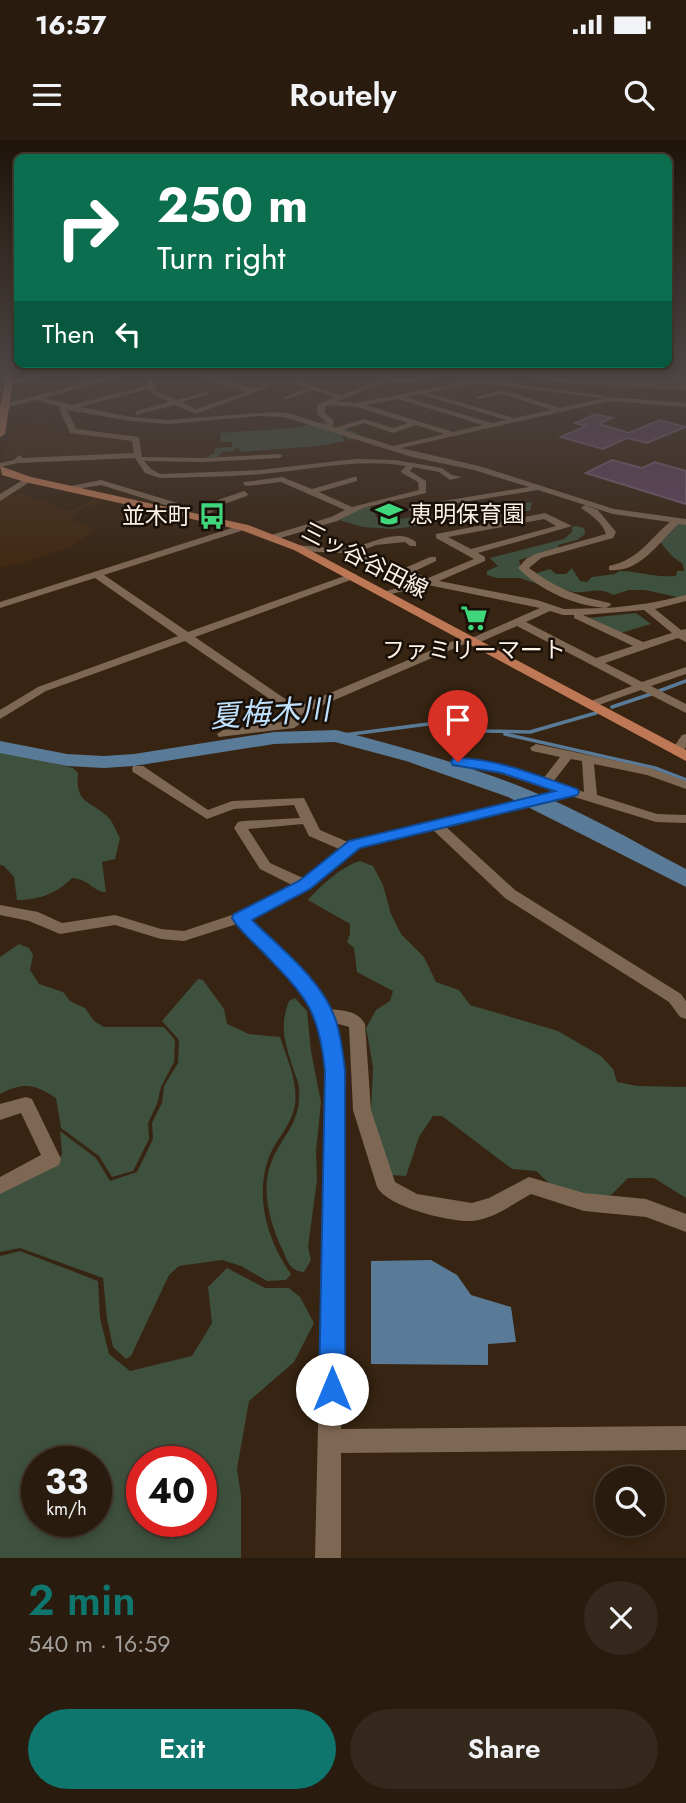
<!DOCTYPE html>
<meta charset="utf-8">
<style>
:root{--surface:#291b0e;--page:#35281c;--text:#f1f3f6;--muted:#a5a19e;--line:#45392e;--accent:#0f766e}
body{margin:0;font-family:Jost,"Noto Sans JP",sans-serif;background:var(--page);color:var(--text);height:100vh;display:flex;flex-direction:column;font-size:26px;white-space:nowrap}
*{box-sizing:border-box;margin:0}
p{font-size:23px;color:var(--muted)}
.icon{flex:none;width:38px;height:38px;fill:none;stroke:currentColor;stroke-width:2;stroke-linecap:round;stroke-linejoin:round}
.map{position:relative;height:1418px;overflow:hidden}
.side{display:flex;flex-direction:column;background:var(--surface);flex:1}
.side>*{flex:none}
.guide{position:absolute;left:14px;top:14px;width:658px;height:214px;border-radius:10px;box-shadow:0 4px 10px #0003,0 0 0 2px var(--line);background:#0b6e4f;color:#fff;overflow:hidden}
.controls{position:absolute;left:595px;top:1326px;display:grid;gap:14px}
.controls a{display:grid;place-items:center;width:70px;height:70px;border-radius:50%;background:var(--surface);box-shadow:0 4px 10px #0003,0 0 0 2px var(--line);font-size:35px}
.speed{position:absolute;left:21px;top:1306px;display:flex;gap:14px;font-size:35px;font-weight:700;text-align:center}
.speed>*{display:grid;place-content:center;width:91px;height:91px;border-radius:50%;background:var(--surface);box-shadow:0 4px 10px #0003,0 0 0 2px var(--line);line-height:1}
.speed small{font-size:18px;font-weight:400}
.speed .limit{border:10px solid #d22;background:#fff;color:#111}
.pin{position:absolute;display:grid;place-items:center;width:60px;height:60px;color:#fff;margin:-72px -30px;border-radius:50% 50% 50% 0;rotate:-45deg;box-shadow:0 0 7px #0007}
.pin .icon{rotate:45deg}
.me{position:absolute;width:77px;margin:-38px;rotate:0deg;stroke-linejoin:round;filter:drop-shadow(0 0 5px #0008)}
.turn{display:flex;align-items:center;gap:24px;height:147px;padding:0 28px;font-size:32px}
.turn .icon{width:91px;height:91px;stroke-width:2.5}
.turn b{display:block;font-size:49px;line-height:60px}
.then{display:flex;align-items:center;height:66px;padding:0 28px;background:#0003;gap:14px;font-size:26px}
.round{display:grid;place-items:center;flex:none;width:74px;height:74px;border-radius:37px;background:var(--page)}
.headline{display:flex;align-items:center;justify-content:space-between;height:119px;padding:0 28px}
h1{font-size:42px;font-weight:600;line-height:52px;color:var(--accent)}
.button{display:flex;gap:14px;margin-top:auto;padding:14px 28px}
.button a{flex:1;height:80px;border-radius:42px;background:var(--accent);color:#fff;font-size:28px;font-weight:600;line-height:80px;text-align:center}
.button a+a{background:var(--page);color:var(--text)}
.status{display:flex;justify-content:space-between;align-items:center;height:49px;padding:0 35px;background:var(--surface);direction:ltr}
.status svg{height:19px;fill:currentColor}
header{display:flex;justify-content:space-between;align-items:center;height:91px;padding:0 28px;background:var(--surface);font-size:32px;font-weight:600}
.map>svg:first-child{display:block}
.built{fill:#412811}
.green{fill:#3e503e;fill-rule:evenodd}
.water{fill:#597b98}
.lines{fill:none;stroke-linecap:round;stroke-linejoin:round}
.stream{stroke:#597b98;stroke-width:3.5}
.river{fill:#597b98;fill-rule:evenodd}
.building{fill:#614360;stroke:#756074;stroke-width:2}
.minor{fill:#7e6753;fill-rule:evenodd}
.major{fill:#be7855;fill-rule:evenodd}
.route{fill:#1a73e8;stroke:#114b97;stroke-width:2}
.labels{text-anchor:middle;stroke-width:5;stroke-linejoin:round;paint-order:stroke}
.far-poi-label{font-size:23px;fill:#fef1e6;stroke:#181008;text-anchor:start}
.far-street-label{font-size:23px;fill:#fef1e6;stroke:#181008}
.water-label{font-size:30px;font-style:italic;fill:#c0e2ff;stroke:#181008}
</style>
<div class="status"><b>16:57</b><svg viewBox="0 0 49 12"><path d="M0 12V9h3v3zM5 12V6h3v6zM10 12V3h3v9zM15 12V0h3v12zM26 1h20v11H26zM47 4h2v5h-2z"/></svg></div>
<header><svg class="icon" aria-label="menu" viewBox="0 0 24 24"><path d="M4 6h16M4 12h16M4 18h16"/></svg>Routely<svg class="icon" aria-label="search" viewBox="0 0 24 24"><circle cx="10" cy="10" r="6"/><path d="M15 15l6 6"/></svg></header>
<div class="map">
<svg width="686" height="1418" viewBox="0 0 686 1418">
<rect width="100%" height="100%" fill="#372412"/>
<g class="built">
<path d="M44,281L57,292H81L129,299L133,302L134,314L2,322L10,287Z"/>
<path d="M22,353L68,371L97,359L104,360L75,372L79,375L70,379L97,390L69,407L19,424L0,427V359Z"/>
</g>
<g class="green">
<path d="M553,235H604L643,241L686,235V245L577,240Z"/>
<path d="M321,282L358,293L353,300L346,299L347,295L341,296L346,301L318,306L241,312L238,307L233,311L222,312L218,317H206L215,313V308L232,307V302H221L220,293L294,288Z"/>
<path d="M532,362L530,371H527L393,389L363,387L339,380L368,365L374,370L376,377L386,381L414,377L413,370L422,369L432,374L454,373L502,363L507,365Z"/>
<path d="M679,384H686V459L645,450H629L613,455C599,446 588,454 574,452C561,450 549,443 538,436L537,433L550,429L556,434H566L572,428L580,441L587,442L592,437L615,434L619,431C639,431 656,438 676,436L677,431H684L683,424L673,417L660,402Z"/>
<path d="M576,386L584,388L585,394L577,400L558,405L559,408L519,420L521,429L541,445L520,438H497L487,435V431L498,426L490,418L564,399L572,392V387Z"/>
<path d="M636,473L651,484L617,494L588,478Z"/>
<path d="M0,610L73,628L78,633C75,665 91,660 108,677C113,682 116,691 120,698L115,719L102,722L106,752C95,753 89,739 72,738C56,754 39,760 17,760L14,737L4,726L0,725Z"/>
<path d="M360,721L373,726L383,745L391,774L401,794L424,817L436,842L459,850L470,865L558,891L601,916L613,929L617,942L637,946L686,947V1058L654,1038H628L611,1055L592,1058L550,1044L536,1031L512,1029L442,976H433L419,997L406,1036L391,1035L371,971L373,927L366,888L376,870L390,861L393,851L357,832L354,808L347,802L350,794V784L308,760C320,746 342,726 360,721Z"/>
<path d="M19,804L29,808L33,815L30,830L39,844L63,852L70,861L85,868L94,881L104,887H164L175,900L174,922L161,947L157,964L148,983L149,999L133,1031L112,1037L99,1016L61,988L56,958C34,944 24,942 0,954V817Z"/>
<path d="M198,839L203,840L224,869L227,884L249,894L280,897C287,919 298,941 295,965C291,986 277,998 269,1017C254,1056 268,1102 291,1134L286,1140L267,1141L241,1126L222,1120L179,1126L169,1135L131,1216L126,1219L113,1207L107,1179L103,1138L20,1108L0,1112V1050L58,1021L62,1014L60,991L96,1018L110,1041L137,1032L153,999L152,983L162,963L164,946L178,923L179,900L162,881Z"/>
<path d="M295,858L307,871L311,911L321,962L316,1011L317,1040L308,1107L311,1120L304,1132C290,1131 288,1122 283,1111C271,1086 260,1051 271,1023C282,994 301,985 299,949C299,942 295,935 293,928C285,903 279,887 289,861Z"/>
<path d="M20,1111L98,1141L100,1178L109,1214L130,1231L192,1216L212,1183L208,1147L227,1128L265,1148H289L300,1157L314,1183L294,1222L249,1261L237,1329L241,1356V1418H0V1116ZM37,1321H96V1381H37ZM142,1321H201V1381H142Z"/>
</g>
<path class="water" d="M431,1120L457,1135L471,1155L511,1167L516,1202L488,1204V1225L371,1224V1121Z"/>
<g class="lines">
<g class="stream">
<path d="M659,551L686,541"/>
<path d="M612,567L651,554"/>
<path d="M505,594L655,628L686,640"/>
<path d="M336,596L436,583L487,591L530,592L596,573"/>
</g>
<path class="river" d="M336,590C399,606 464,624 524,648C580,670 633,701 686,729V747L508,657L406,621L335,602L274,604L134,626L104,628L67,626L0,613V601L67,614L104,616L134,614L274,592Z"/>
</g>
<g class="building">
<path d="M596,274L612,278L599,284L629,293L660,280L685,287L647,303L627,298L603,309L561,297L586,286L575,283Z"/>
<path d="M612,320L642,328L655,322L686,331V364L586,333Z"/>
</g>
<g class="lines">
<g class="minor">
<path d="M35,235H49L9,245L6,243Z"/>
<path d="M115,235H127L44,258L73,265L147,245V240L139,235L152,238L156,251L176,260L208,252V254L182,262L196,269L247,252L196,235H207L253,249L266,245L269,247L196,274L175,265L136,275V271L169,262L152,253L148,249L80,267L131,277L169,280L273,272L288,273L326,285L327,283L317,274V265L335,257L313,250L287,259L282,258L306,248L294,242L296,235H303L300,240L301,242L341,255L384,239L379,235L402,239L452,235L402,243L391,240L337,261L356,263L478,239L605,256L602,258L478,243L428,253L514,278L552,270L503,254L479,259L476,257L502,250L560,268L609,257L686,263V267L609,261L401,308L479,326L614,369L686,379V385L679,384C658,402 641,433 609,430V426C640,419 647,401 670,382L613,374L538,350L410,371L409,369L413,366L529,347L474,330L412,317L284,277L260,276L169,284L131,281L67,270L76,289L139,297L142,317L203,318L279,314L283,316L279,318L203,322L144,321L151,329L160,334L260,330L355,319L395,320L442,328L452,335L462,337L450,340L439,332L413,327L410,331L426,341V353L363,368L337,381L274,400L271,399V395L331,377L345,370L281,342L247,346L243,344L244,342L282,337L312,349L354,337H357V341L319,352L352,367L419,350L418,342L402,333L401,331L406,326C358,318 310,330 262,334C228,337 194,337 160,338L145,333L135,318L18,323L0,327V323L14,320L19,315L23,318L134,313L132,301L70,293L59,269L62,267L36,260L0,269V265ZM420,254L506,280L492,283L405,257ZM397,259H398L483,285L453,292L366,265ZM327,265L357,267L408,283L393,288L364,279L335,288L332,287L334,281L325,273V266ZM364,283L393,293L416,285L444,294L393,306L343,290Z"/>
<path d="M518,235L686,246V250L576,244Z"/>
<path d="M0,247L3,249L2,251L0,252Z"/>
<path d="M26,338L33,340L0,361V354Z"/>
<path d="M101,340L181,364L184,368L179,374H173L172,372L175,368L101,345L65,351L61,348Z"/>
<path d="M244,351L248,354L247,356L224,364L203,378L196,376L218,360Z"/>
<path d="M585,365L598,370L616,392L613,398L541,418L529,428C556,448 576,456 610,463L611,465L606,468C635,466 658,462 686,455V461L655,469L681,490L686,489V502L678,498L605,523L642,542L686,527V534L651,546L686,564V573L641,550L596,566H588V562L632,546L517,486L478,503L469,502L302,574L300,584L294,588L219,597L217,594L223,590L288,581L290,573L185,501L46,551L0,579V570L38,547L178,496L95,438L0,468V462L241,385H247V389L104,435L188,492L350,434H356V438L195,497L297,567L465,496L474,497L540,468L428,445L383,456V452L419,442L380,424L342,413L298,411L295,410V406C312,404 335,411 351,408C371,404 398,387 416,402V406H410L405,402L376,405L358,412L405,428L430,417H436V421L413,432L428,438L474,419L436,398V394L545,373L572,386L478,413L485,417V421L439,441L537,460L564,469L605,468C573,465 541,451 518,428L526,419L535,414L606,394C602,382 591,375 581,368ZM544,379L556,386L471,409L448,397ZM644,470L672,493L643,502L583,475ZM550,471L563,475H574V478L633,506L596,518L526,482Z"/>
<path d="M686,594V607L681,614H673L671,611L682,595Z"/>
<path d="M536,604L650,628L686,641V649L647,635L594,624L597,655L657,674L686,675V683L656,682L571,656L445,686L515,750L681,854L686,861V879L680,877L669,862L505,758L432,689L359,707L309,748L250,779L305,832L330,869C344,871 357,870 365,884L371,970L395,1042L417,1054L472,1063L489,1058L529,1037L584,1053L646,1059L686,1074V1092L646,1077L584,1071L531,1054C513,1064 492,1080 471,1081C450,1082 387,1067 377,1047L353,970L349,887L335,883L344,931L341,1289L686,1286V1310L341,1313V1418H315L326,931C325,914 324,898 318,882C305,841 267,813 237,784L184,801L161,799L115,785L60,794L29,781L0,775V765L38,772L62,783L115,775L161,789L184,791L235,774L292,745L260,729L234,688L238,682L243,681L300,678L294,665L234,669L207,679L133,632L132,629L133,626H143L208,670L232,661L304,658L320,690L348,702L556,652L490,630L458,626L452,622C467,610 524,632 543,639L560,617L532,611L530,608ZM571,619L582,621L584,652L553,642ZM303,684L309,696L339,709L303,738L270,723L248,689Z"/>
<path d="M26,957L32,959L61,1019L59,1025L0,1054V1037L41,1015L21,973L0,980V964Z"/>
</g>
<g class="major">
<path d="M6,235H14L5,294L0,297V268Z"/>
<path d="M0,326L31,337L248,385L302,406L686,610V621L294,410L241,390L25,342L2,335Z"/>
</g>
</g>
<linearGradient id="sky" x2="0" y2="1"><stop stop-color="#1e140a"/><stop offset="0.54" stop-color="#4d4544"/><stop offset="1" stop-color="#4d4544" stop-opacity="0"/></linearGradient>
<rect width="686" height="434" fill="url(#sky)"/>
<path class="route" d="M458,618C499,619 538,636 577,649L579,652L577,655L360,708L310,749L252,780C280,808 321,839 335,878C341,895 343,913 345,931V1249L341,1258L332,1262L323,1258L319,1249L325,931C319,867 304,855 261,810C251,800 239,790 232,778L234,774L299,741L349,701L555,651L502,633L453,625L451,622L453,619Z"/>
<defs>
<symbol id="school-bare" viewBox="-9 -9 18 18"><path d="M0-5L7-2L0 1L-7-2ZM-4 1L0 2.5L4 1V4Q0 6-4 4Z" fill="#40d77c" stroke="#181008" stroke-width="2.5" paint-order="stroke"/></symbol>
<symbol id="bus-bare" viewBox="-9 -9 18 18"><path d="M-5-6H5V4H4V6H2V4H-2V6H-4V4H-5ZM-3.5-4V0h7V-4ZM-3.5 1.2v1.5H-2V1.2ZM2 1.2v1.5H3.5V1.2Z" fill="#40d77c" stroke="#181008" stroke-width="2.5" paint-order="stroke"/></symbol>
<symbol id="supermarket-bare" viewBox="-9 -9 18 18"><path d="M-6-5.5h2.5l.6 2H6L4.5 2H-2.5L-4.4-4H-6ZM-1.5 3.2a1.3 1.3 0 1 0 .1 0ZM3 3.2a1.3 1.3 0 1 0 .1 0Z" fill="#40d77c" stroke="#181008" stroke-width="2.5" paint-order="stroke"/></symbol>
</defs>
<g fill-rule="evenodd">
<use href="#school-bare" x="370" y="355" width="38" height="38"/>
<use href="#bus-bare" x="193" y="357" width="38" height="38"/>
<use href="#supermarket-bare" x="455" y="459" width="38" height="38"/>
</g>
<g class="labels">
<g class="far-poi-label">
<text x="410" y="382">恵明保育園</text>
<text x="191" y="384" text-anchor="end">並木町</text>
<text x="474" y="518" text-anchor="middle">ファミリーマート</text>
</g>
<g class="far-street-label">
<text transform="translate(365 420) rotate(27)" y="8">三ッ谷谷田線</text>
</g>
<g class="water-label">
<text transform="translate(270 573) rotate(-4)" y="10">夏梅木川</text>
</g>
</g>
</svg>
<div class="controls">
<a><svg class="icon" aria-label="search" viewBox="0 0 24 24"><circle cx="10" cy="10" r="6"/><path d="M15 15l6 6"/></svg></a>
</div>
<div class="speed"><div>33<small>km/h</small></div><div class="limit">40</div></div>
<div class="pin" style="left:458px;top:622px;background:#d93025"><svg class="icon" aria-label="arrive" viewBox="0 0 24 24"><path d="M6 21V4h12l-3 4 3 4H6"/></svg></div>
<svg class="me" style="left:332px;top:1249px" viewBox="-20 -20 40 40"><circle r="19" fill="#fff"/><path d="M0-13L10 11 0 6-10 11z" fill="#1a73e8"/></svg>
<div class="guide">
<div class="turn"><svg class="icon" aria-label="right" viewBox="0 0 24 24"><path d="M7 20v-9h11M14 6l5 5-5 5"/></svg><div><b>250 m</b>Turn right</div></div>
<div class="then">Then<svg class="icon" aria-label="left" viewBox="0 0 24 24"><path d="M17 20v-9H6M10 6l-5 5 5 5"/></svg></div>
</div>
</div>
<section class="side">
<div class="headline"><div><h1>2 min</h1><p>540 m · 16:59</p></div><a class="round"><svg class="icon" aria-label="close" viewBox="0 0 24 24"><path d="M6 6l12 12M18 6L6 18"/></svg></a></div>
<div class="button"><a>Exit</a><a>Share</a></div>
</section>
